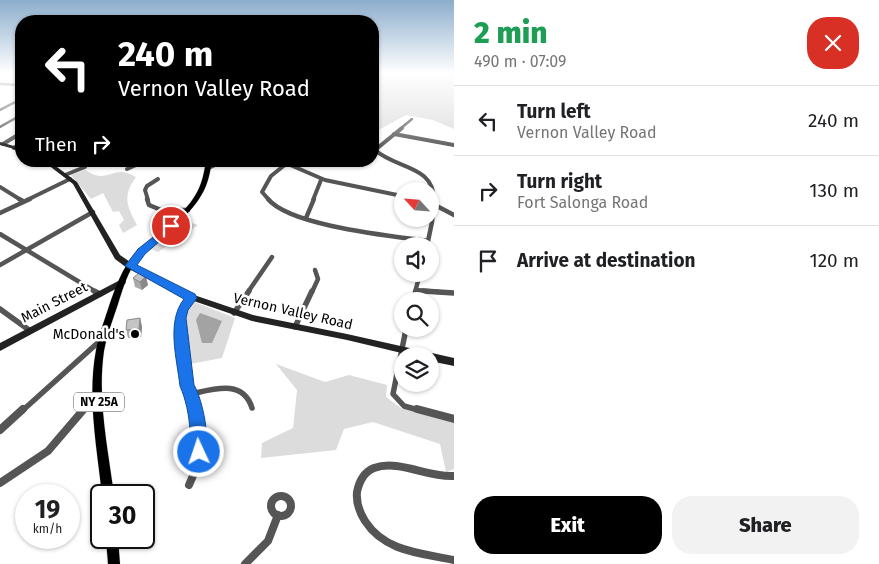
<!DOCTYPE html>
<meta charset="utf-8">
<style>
:root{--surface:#fff;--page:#f2f2f2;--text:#202124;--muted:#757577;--line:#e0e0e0;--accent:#000}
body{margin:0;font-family:"Fira Sans",sans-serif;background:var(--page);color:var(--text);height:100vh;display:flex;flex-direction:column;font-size:19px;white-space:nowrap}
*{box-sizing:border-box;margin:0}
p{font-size:16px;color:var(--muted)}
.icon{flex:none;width:28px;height:28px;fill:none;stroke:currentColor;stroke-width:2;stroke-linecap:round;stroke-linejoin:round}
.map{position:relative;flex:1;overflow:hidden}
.panel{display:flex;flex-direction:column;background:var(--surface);width:425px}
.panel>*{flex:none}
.banner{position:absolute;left:15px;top:15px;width:364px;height:152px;border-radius:20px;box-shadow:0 1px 4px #0004;background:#000;color:#fff;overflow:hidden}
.needle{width:32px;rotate:296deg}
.controls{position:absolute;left:394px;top:182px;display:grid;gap:10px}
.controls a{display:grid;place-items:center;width:45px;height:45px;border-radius:50%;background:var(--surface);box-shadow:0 1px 4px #0004;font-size:25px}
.speed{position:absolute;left:15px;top:484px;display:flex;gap:10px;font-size:25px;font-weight:700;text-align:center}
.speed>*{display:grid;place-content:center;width:65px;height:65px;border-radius:50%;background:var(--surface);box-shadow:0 1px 4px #0004;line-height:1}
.speed small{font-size:12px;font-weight:400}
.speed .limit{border:2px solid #111;border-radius:8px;background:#fff;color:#111}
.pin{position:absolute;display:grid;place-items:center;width:42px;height:42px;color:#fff;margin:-21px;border:2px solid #fff;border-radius:50%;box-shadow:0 1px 5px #0007}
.me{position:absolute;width:55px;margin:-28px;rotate:357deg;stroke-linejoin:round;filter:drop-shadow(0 0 4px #0008)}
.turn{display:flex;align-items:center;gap:18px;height:105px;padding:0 20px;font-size:22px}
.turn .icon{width:65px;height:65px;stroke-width:2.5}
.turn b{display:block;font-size:35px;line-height:42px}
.then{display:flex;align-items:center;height:48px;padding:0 20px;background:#0003;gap:10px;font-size:19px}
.round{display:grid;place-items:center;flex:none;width:52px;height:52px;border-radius:20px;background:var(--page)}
.overview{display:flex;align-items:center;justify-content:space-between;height:85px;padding:0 20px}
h1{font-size:30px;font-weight:800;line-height:38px;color:#1e9e55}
.primary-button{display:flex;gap:10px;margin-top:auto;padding:10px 20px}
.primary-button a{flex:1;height:58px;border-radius:20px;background:var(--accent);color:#fff;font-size:20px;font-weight:800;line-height:58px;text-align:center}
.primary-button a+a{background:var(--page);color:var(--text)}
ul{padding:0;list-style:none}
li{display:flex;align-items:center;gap:15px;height:70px;padding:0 20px;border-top:1px solid var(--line)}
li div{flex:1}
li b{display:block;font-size:19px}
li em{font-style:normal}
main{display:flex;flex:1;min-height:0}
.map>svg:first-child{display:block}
.green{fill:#dcdcdc}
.water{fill:#a3a3a3}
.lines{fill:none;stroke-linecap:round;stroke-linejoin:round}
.primary-casing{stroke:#dbdbdb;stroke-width:1}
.minor-far4{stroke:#555;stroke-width:2.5}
.minor-far3{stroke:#555;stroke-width:4}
.minor-far2{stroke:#555;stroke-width:4.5}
.minor-far1{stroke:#555;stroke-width:5.5}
.minor{stroke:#555;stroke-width:8}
.tertiary{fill:#555;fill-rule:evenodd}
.secondary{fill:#222;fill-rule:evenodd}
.primary{fill:#000;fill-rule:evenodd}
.wall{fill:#a9a9a9}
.shaded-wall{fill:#898989}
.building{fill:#c4c4c4;stroke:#898989}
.route{fill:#1a73e8;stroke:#114b97}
.poi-dot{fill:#000;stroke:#fff;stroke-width:2}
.labels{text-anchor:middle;stroke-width:5;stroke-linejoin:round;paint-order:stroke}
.shield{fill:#fff;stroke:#4c4c4c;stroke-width:1}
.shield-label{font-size:12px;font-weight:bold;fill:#000}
.street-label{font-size:14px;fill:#000;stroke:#fff}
.poi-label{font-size:14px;fill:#000;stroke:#fff;text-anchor:end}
</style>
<main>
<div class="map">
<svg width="454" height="564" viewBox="0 0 454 564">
<rect width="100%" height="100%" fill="#fff"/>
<g class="green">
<path d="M373,73H454V129L433,120L406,115L373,133Z"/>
<path d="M85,170C89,172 95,176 100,176C118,175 116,167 136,177C122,196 127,206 137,225L123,233L119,225L124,220L119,211L113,212L103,193L91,199L71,175Z"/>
<path d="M182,220L198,225L158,252L149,248Z"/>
<path d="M192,301L235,318L222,358L190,364L185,318Z"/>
<path d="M276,364L325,382L349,375L387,385L386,397L401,408L454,422V469L446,472L440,444L373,422L344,429L336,450L261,458L262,443L293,428L297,390Z"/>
</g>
<path class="water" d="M200,313L222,321L212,343H202L196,320Z"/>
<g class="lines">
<defs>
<g id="primary">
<path d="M206,161H212C210,173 208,184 202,194C187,221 158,236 138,259C128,271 123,288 118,304C113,319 107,335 104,351C97,399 108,448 114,495H102C97,448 87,398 96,350C99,334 105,319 110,303C116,286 122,269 134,255C153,234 182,219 196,194C202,184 204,173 206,161Z"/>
<path d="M106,538H118L120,564H108Z"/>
</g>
</defs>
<use href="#primary" class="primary-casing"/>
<g class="minor-far4">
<path d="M0,84L21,85"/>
<path d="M0,110L21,99"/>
<path d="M0,127L21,115"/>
<path d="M400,129L412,119"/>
</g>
<g class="minor-far3">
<path d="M394,134L454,145"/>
<path d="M3,144L21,133"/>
<path d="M14,148L21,143"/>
<path d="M373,149L375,150L402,128"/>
<path d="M375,150C396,169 434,165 434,200"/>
<path d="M281,161L325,180L402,196"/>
<path d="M127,169L145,161"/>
<path d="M65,175L85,167"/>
<path d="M0,187L21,200"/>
<path d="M27,200L70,179"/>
<path d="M148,200L145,190L147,186L158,179"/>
<path d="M269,200L262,192L271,176L286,164"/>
<path d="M313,200L321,180"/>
</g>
<g class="minor-far2">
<path d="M19,199L23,201"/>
<path d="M147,199L149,205L161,210H188"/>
<path d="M268,199C290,226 392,236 428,241"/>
<path d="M433,204L454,215"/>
<path d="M0,213L30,199"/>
<path d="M306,218L314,199"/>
<path d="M0,234L96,292"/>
<path d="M427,246L432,222L434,199"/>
<path d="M0,265L93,212"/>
<path d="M416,290L439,292"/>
<path d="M248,292L272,257"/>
<path d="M312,292L318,279L315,270"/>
<path d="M415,292L420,274"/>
</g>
<g class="minor-far1">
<path d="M94,291L100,294"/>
<path d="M423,291L454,293"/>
<path d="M191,297L182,309L180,319L187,386L196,411"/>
<path d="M413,301L416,291"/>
<path d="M0,309L29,330"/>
<path d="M234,313L249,291"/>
<path d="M295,327L312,291"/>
<path d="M406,329L393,394L404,406L422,411"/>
<path d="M191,394C214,389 243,379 252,408"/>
<path d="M22,411L102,339"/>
<path d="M83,411L97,395"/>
</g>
<g class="minor">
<path d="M417,409L454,419"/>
<path d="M0,430L23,409"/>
<path d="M454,476C428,478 399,459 374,468C364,472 359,482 357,492C356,502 360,513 365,521C385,552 421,553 454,560"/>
<path d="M0,483L48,451L84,409"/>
<path d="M189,485C201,461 200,436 195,409"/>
<circle cx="281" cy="506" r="10"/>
<path d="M245,564L268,541L278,515"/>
</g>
<path class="tertiary" d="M222,161H228L211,169L207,168Z"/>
<g class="secondary">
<path d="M0,142L21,148V151L0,145Z"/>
<path d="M43,161H49L77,182L120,255L133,264L194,295L253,315L347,334L454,358V366L430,361V356H414L347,340L252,321L188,299L127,268L115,259L73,184Z"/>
<path d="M122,279L125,280L126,282L125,284L0,351V343Z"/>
</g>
<use href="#primary" class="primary"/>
</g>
<g class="wall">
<path d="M133,278L148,285L142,290L135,287Z"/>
<path d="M140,318L142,327L141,337L128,338L126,330Z"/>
</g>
<g class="shaded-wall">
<path d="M146,276L148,285L142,290L140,282Z"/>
<path d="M140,318L142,327L141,337L139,329Z"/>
</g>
<g class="building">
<path d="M139,273L146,276L140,282L133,278Z"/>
<path d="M140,318L139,329L126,330L127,320Z"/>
</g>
<linearGradient id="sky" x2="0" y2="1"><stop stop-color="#8cadcc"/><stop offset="0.48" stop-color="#fff"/><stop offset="1" stop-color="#fff" stop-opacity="0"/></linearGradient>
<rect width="454" height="152" fill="url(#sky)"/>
<path class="route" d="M171,223L175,224V228L145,254L137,265L195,294L197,298L188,310L186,318L194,385C203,400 211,443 205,458L199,460L193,458C189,449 191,440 190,430C189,415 186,400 180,386C177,359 166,322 184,299L125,266L138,249Z"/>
<circle class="poi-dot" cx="135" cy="334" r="5"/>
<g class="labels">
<rect class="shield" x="74" y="392.5" width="50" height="19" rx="4"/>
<g class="shield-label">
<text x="99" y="406">NY 25A</text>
</g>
<g class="street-label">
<text transform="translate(54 302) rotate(-27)" y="5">Main Street</text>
<text transform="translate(293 311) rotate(13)" y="5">Vernon Valley Road</text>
</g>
<g class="poi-label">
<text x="125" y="339">McDonald's</text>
</g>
</g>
</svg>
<div class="controls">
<a><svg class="needle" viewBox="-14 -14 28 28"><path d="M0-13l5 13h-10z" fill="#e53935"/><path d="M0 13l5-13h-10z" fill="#757577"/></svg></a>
<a><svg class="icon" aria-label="sound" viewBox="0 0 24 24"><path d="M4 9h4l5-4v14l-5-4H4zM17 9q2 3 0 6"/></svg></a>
<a><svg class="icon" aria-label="search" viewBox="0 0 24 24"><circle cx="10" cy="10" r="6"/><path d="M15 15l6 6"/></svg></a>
<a><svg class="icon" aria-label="layers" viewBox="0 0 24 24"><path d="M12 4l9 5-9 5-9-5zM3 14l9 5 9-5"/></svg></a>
</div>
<div class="speed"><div>19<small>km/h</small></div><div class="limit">30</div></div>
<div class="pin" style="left:171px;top:226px;background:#d93025"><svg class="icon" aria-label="arrive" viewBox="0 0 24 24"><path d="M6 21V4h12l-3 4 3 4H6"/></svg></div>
<svg class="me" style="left:199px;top:452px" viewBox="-20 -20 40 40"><circle r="17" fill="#1a73e8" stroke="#fff" stroke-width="3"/><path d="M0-11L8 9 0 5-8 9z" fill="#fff"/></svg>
<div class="banner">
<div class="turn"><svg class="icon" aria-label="left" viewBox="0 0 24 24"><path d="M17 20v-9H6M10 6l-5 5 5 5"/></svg><div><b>240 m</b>Vernon Valley Road</div></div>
<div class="then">Then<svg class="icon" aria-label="right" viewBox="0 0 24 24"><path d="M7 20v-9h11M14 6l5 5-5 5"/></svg></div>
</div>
</div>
<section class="panel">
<div class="overview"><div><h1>2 min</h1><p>490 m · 07:09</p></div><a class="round" style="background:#d93025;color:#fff"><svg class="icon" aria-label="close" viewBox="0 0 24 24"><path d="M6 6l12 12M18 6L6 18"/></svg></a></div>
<ul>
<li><svg class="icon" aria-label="left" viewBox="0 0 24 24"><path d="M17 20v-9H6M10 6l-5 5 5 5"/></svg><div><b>Turn left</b><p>Vernon Valley Road</p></div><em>240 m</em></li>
<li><svg class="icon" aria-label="right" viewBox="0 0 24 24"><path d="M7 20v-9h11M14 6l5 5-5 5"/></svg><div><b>Turn right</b><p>Fort Salonga Road</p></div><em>130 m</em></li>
<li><svg class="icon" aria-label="arrive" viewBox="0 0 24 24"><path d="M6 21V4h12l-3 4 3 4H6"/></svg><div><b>Arrive at destination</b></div><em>120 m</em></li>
</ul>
<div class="primary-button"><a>Exit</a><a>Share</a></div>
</section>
</main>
